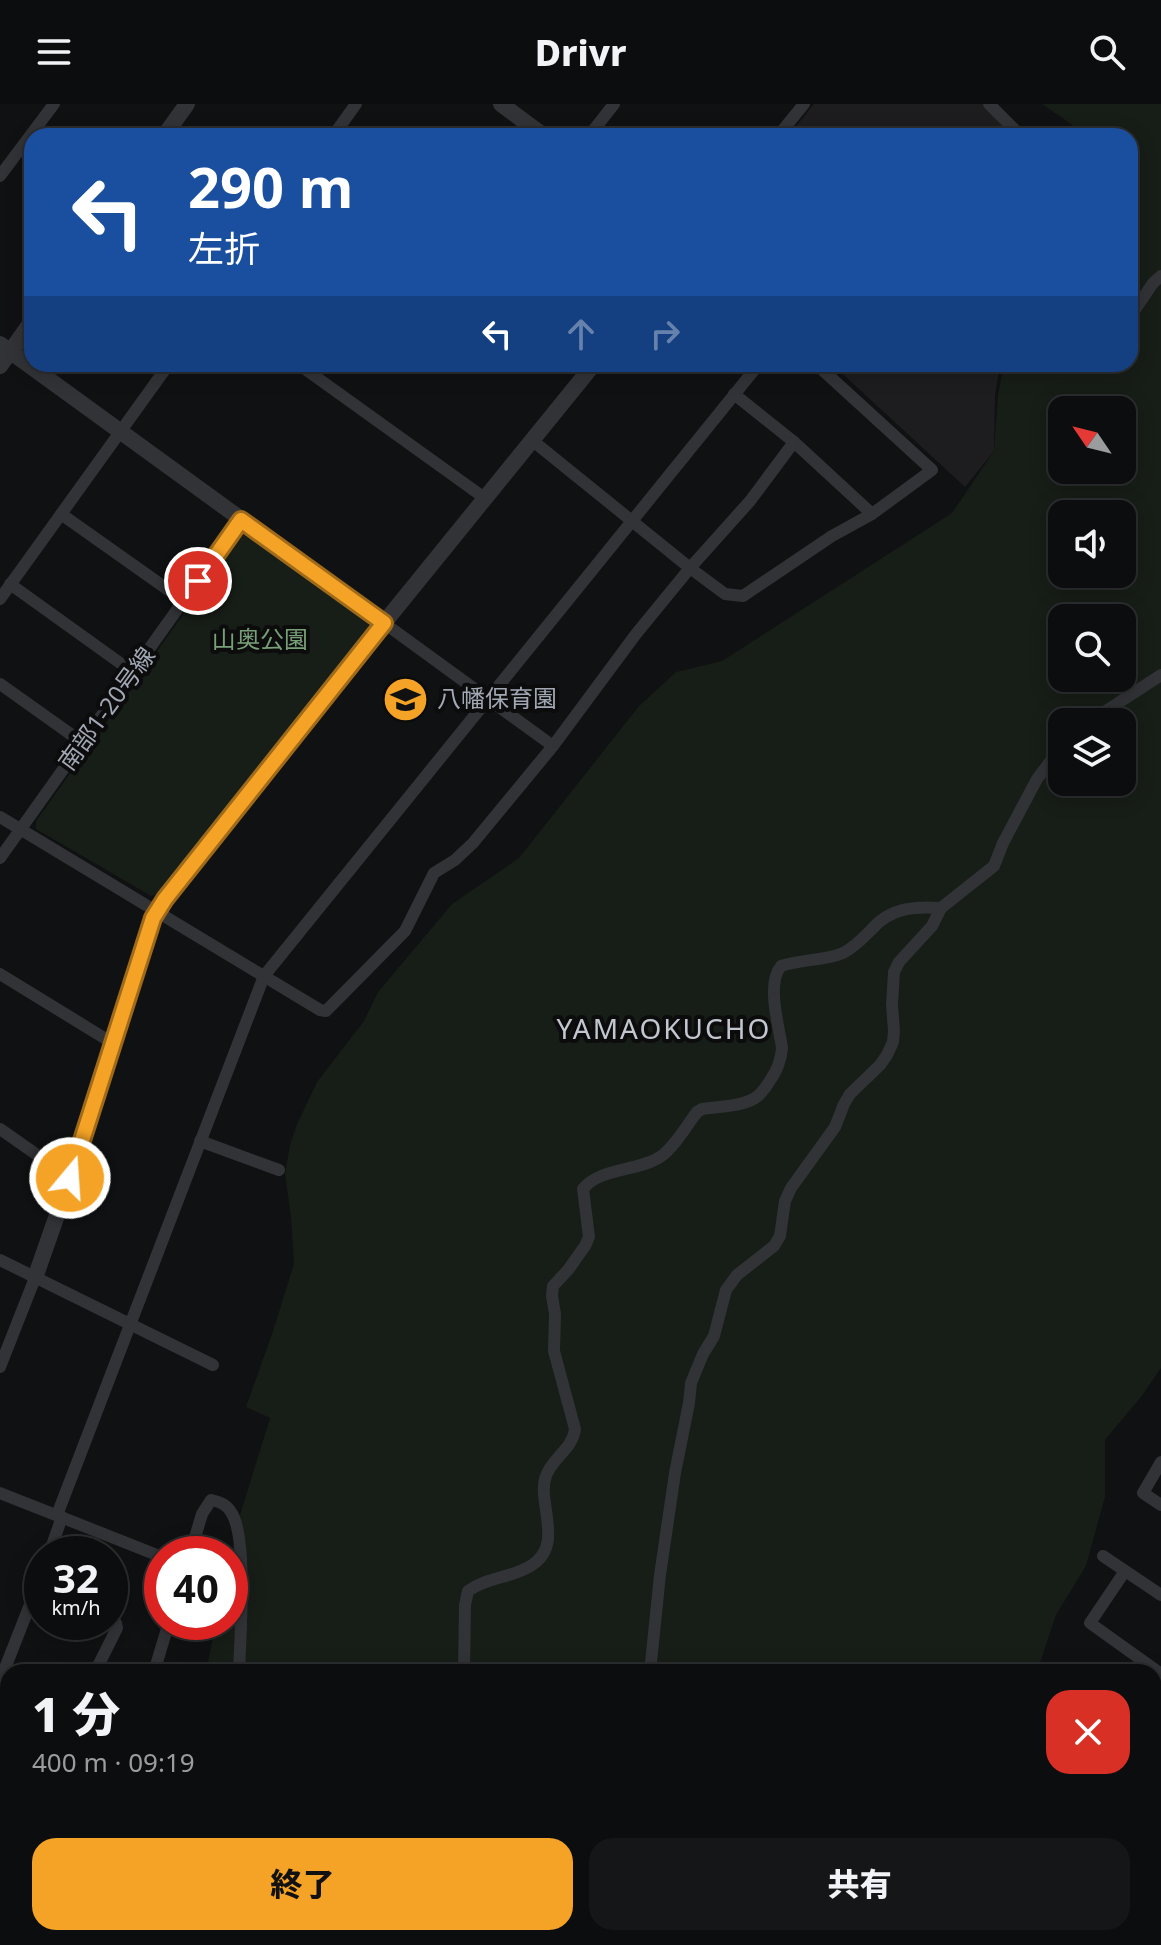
<!DOCTYPE html>
<html lang="ja">
<meta charset="utf-8">
<style>
:root{--surface:#0c0d0e;--page:#151617;--text:#f1f3f6;--muted:#9a9c9e;--line:#2c2d2e;--accent:#f5a326}
body{margin:0;font-family:"Noto Sans","Noto Sans JP",sans-serif;background:var(--page);color:var(--text);height:100vh;display:flex;flex-direction:column;font-size:30px;white-space:nowrap}
*{box-sizing:border-box;margin:0}
p{font-size:26px;color:var(--muted)}
.icon{flex:none;width:44px;height:44px;fill:none;stroke:currentColor;stroke-width:2;stroke-linecap:round;stroke-linejoin:round}
.map{position:relative;flex:1;overflow:hidden}
.sheet{position:absolute;left:0px;top:1560px;width:1162px;height:282px;display:flex;flex-direction:column;background:var(--surface);border-radius:24px 24px 0 0;box-shadow:0 4px 20px #0003,0 0 0 2px var(--line)}
.sheet>*{flex:none}
.guide{position:absolute;left:24px;top:24px;width:1114px;height:244px;border-radius:24px;box-shadow:0 4px 20px #0003,0 0 0 2px var(--line);background:#1a4fa0;color:#fff;overflow:hidden}
.needle{width:52px;rotate:305deg}
.tools{position:absolute;left:1048px;top:292px;display:grid;gap:16px}
.tools a{display:grid;place-items:center;width:88px;height:88px;border-radius:16px;background:var(--surface);box-shadow:0 4px 20px #0003,0 0 0 2px var(--line);font-size:40px}
.speed{position:absolute;left:24px;top:1432px;display:flex;gap:16px;font-size:40px;font-weight:700;text-align:center}
.speed>*{display:grid;place-content:center;width:104px;height:104px;border-radius:50%;background:var(--surface);box-shadow:0 4px 20px #0003,0 0 0 2px var(--line);line-height:1}
.speed small{font-size:20px;font-weight:400}
.speed .limit{border:12px solid #d22;background:#fff;color:#111}
.pin{position:absolute;display:grid;place-items:center;width:68px;height:68px;color:#fff;margin:-34px;border:4px solid #fff;border-radius:50%;box-shadow:0 2px 8px #0007}
.me{position:absolute;width:88px;margin:-44px;rotate:18deg;stroke-linejoin:round;filter:drop-shadow(0 0 6px #0008)}
.turn{display:flex;align-items:center;gap:28px;height:168px;padding:0 32px;font-size:36px}
.turn .icon{width:104px;height:104px;stroke-width:2.5}
.turn b{display:block;font-size:56px;line-height:68px}
.lanes{display:flex;align-items:center;height:76px;padding:0 32px;background:#0003;justify-content:center;gap:40px;direction:ltr}
.lanes .off{opacity:.35}
.round{display:grid;place-items:center;flex:none;width:84px;height:84px;border-radius:24px;background:var(--page)}
.overview{display:flex;align-items:center;justify-content:space-between;height:136px;padding:0 32px}
h1{font-size:48px;font-weight:800;line-height:60px}
.action{display:flex;gap:16px;margin-top:auto;padding:16px 32px}
.action a{flex:1;height:92px;border-radius:24px;background:var(--accent);color:#111;font-size:32px;font-weight:800;line-height:92px;text-align:center}
.action a+a{background:var(--page);color:var(--text)}
header{display:flex;justify-content:space-between;align-items:center;height:104px;padding:0 32px;background:var(--surface);font-size:36px;font-weight:800}
.map>svg:first-child{display:block}
.built{fill:#1d1d1f}
.green{fill:#171d17;fill-rule:evenodd}
.lines{fill:none;stroke-linecap:round;stroke-linejoin:round}
.minor{stroke:#313337;stroke-width:12}
.tertiary{stroke:#313337;stroke-width:16}
.route-casing{stroke:#9f6a19;stroke-width:20}
.route{stroke:#f5a326;stroke-width:14}
.labels{text-anchor:middle;stroke-width:8;stroke-linejoin:round;paint-order:stroke}
.park-label{font-size:24px;fill:#789f78;stroke:#0c0c0d}
.poi-label{font-size:24px;fill:#a1a8b3;stroke:#0c0c0d;text-anchor:start}
.street-label{font-size:24px;fill:#a1a8b3;stroke:#0c0c0d}
.quarter-label{font-size:28px;letter-spacing:2px;fill:#c2c7cf;stroke:#0c0c0d}
</style>
<header><svg class="icon" aria-label="menu" viewBox="0 0 24 24"><path d="M4 6h16M4 12h16M4 18h16"/></svg>Drivr<svg class="icon" aria-label="search" viewBox="0 0 24 24"><circle cx="10" cy="10" r="6"/><path d="M15 15l6 6"/></svg></header>
<div class="map">
<svg width="1161" height="1841" viewBox="0 0 1161 1841">
<rect width="100%" height="100%" fill="#101112"/>
<g class="built">
<path d="M814,0H982L1014,32H788Z"/>
<path d="M832,260H1000L995,292L994,347L965,383Z"/>
</g>
<g class="green">
<path d="M1042,0H1161V1264L1141,1293L1105,1336V1393L1086,1462L1056,1511L1038,1565L1039,1568H206L216,1518H230V1458L240,1411L270,1314L246,1303L273,1227L294,1160L291,1113L285,1070L290,1041L297,1020L317,978L364,917L378,888L452,800L519,754L639,602L676,568L722,557L952,409L994,347L998,290L1004,260H1130V32H1080L1071,20ZM1062,306H1122V366H1062ZM1062,410H1122V470H1062ZM1062,514H1122V574H1062ZM1062,618H1122V678H1062Z"/>
<path d="M248,430L368,518L369,526L157,791L151,792L36,725V717L239,432Z"/>
<path d="M1154,1693L1161,1701V1770L1154,1774Z"/>
<path d="M8,1713V1834H1047L1034,1841H0V1715Z"/>
</g>
<g class="lines">
<g class="minor">
<path d="M989,0L1021,32"/>
<path d="M333,32L356,0"/>
<path d="M589,32L614,0"/>
<path d="M778,32L804,0"/>
<path d="M0,72L54,0"/>
<path d="M1130,213L1153,179L1161,172"/>
<path d="M298,260L486,395"/>
<path d="M734,290L794,338L872,410"/>
<path d="M533,337L690,464L725,490L743,492L832,432L872,410L932,366L816,260"/>
<path d="M61,410L184,497"/>
<path d="M10,480L134,569"/>
<path d="M0,495L169,260"/>
<path d="M384,519L553,642"/>
<path d="M0,580L83,639"/>
<path d="M1089,618L1161,571"/>
<path d="M0,713L320,906L326,907L405,827L434,769L455,756L473,739L553,642L636,530L690,464L750,397L794,338"/>
<path d="M0,754L241,416"/>
<path d="M0,870L114,940"/>
<path d="M0,1025L70,1074"/>
<path d="M200,1037L279,1066"/>
<path d="M0,1156L213,1261"/>
<path d="M0,1263L35,1174"/>
<path d="M1161,1358L1143,1389L1161,1401"/>
<path d="M0,1389L162,1453"/>
<path d="M57,1411L264,872L759,260"/>
<path d="M49,1450L62,1413"/>
<path d="M190,1450L202,1410L211,1396C220,1398 226,1400 231,1408C248,1432 240,1535 239,1568"/>
<path d="M1103,1452L1161,1491"/>
<path d="M1125,1467L1090,1519L1161,1570"/>
<path d="M95,1568L117,1524L116,1519L110,1516"/>
<path d="M154,1568L169,1518"/>
<path d="M464,1568L465,1501L468,1487C487,1473 513,1474 532,1461C565,1440 536,1397 546,1372C552,1354 573,1345 575,1325L554,1247L555,1210L552,1192L553,1182L568,1166L585,1142L589,1133L583,1085C599,1064 639,1067 660,1053C674,1044 687,1021 697,1008L702,1005C719,1002 746,1003 759,991C764,986 768,980 771,975C778,965 781,955 782,944C779,922 766,880 781,862C801,855 824,857 843,849C855,843 863,834 872,825C890,804 914,802 941,804"/>
<path d="M650,1568L660,1471L675,1369L689,1299L691,1279L703,1250L714,1232L726,1186L737,1171L774,1142L780,1132L785,1097L791,1084L835,1023L844,1000L850,990L880,961L887,951L893,938L894,927L892,901L894,868L899,858L932,822L941,804L994,762L1003,739L1037,675L1062,642"/>
<path d="M0,1577L42,1470"/>
<path d="M0,1652L8,1655"/>
<path d="M0,1703L8,1702"/>
<path d="M187,1834L197,1841"/>
<path d="M343,1834L345,1841"/>
<path d="M388,1834L389,1841"/>
<path d="M42,1841L45,1834"/>
</g>
<g class="tertiary">
<path d="M501,0L544,32"/>
<path d="M164,32L187,0"/>
<path d="M0,240L384,519"/>
<path d="M0,262L32,217"/>
<path d="M35,1174L70,1074L153,814L157,807L375,530L594,260"/>
</g>
</g>
<g class="lines">
<defs>
<path id="route" d="M70,1074L153,814L165,795L384,519L241,416L198,477"/>
</defs>
<use href="#route" class="route-casing"/>
<use href="#route" class="route"/>
</g>
<defs>
<symbol id="school-disc" viewBox="-11 -11 22 22"><circle r="9.5" fill="#f5a326" stroke="#0c0c0d"/><path d="M0-5L7-2L0 1L-7-2ZM-4 1L0 2.5L4 1V4Q0 6-4 4Z" fill="#111"/></symbol>
</defs>
<g fill-rule="evenodd">
<use href="#school-disc" x="380" y="570" width="51" height="51"/>
</g>
<g class="labels">
<g class="park-label">
<text x="260" y="544">山奥公園</text>
</g>
<g class="poi-label">
<text x="437" y="603">八幡保育園</text>
</g>
<g class="street-label">
<text transform="translate(107 605) rotate(-54)" y="8">南部1-20号線</text>
</g>
<g class="quarter-label">
<text x="664" y="935">YAMAOKUCHO</text>
</g>
</g>
</svg>
<div class="tools">
<a><svg class="needle" viewBox="-14 -14 28 28"><path d="M0-13l5 13h-10z" fill="#e53935"/><path d="M0 13l5-13h-10z" fill="#9a9c9e"/></svg></a>
<a><svg class="icon" aria-label="sound" viewBox="0 0 24 24"><path d="M4 9h4l5-4v14l-5-4H4zM17 9q2 3 0 6"/></svg></a>
<a><svg class="icon" aria-label="search" viewBox="0 0 24 24"><circle cx="10" cy="10" r="6"/><path d="M15 15l6 6"/></svg></a>
<a><svg class="icon" aria-label="layers" viewBox="0 0 24 24"><path d="M12 4l9 5-9 5-9-5zM3 14l9 5 9-5"/></svg></a>
</div>
<div class="speed"><div>32<small>km/h</small></div><div class="limit">40</div></div>
<div class="pin" style="left:198px;top:477px;background:#d93025"><svg class="icon" aria-label="arrive" viewBox="0 0 24 24"><path d="M6 21V4h12l-3 4 3 4H6"/></svg></div>
<svg class="me" style="left:70px;top:1074px" viewBox="-20 -20 40 40"><circle r="17" fill="#f5a326" stroke="#fff" stroke-width="3"/><path d="M0-11L8 9 0 5-8 9z" fill="#fff"/></svg>
<div class="guide">
<div class="turn"><svg class="icon" aria-label="left" viewBox="0 0 24 24"><path d="M17 20v-9H6M10 6l-5 5 5 5"/></svg><div><b>290 m</b>左折</div></div>
<div class="lanes"><svg class="icon" aria-label="left" viewBox="0 0 24 24"><path d="M17 20v-9H6M10 6l-5 5 5 5"/></svg><svg class="icon off" aria-label="ahead" viewBox="0 0 24 24"><path d="M12 20V5M6 11l6-6 6 6"/></svg><svg class="icon off" aria-label="right" viewBox="0 0 24 24"><path d="M7 20v-9h11M14 6l5 5-5 5"/></svg></div>
</div>
<section class="sheet">
<div class="overview"><div><h1>1 分</h1><p>400 m · 09:19</p></div><a class="round" style="background:#d93025;color:#fff"><svg class="icon" aria-label="close" viewBox="0 0 24 24"><path d="M6 6l12 12M18 6L6 18"/></svg></a></div>
<div class="action"><a>終了</a><a>共有</a></div>
</section>
</div>
